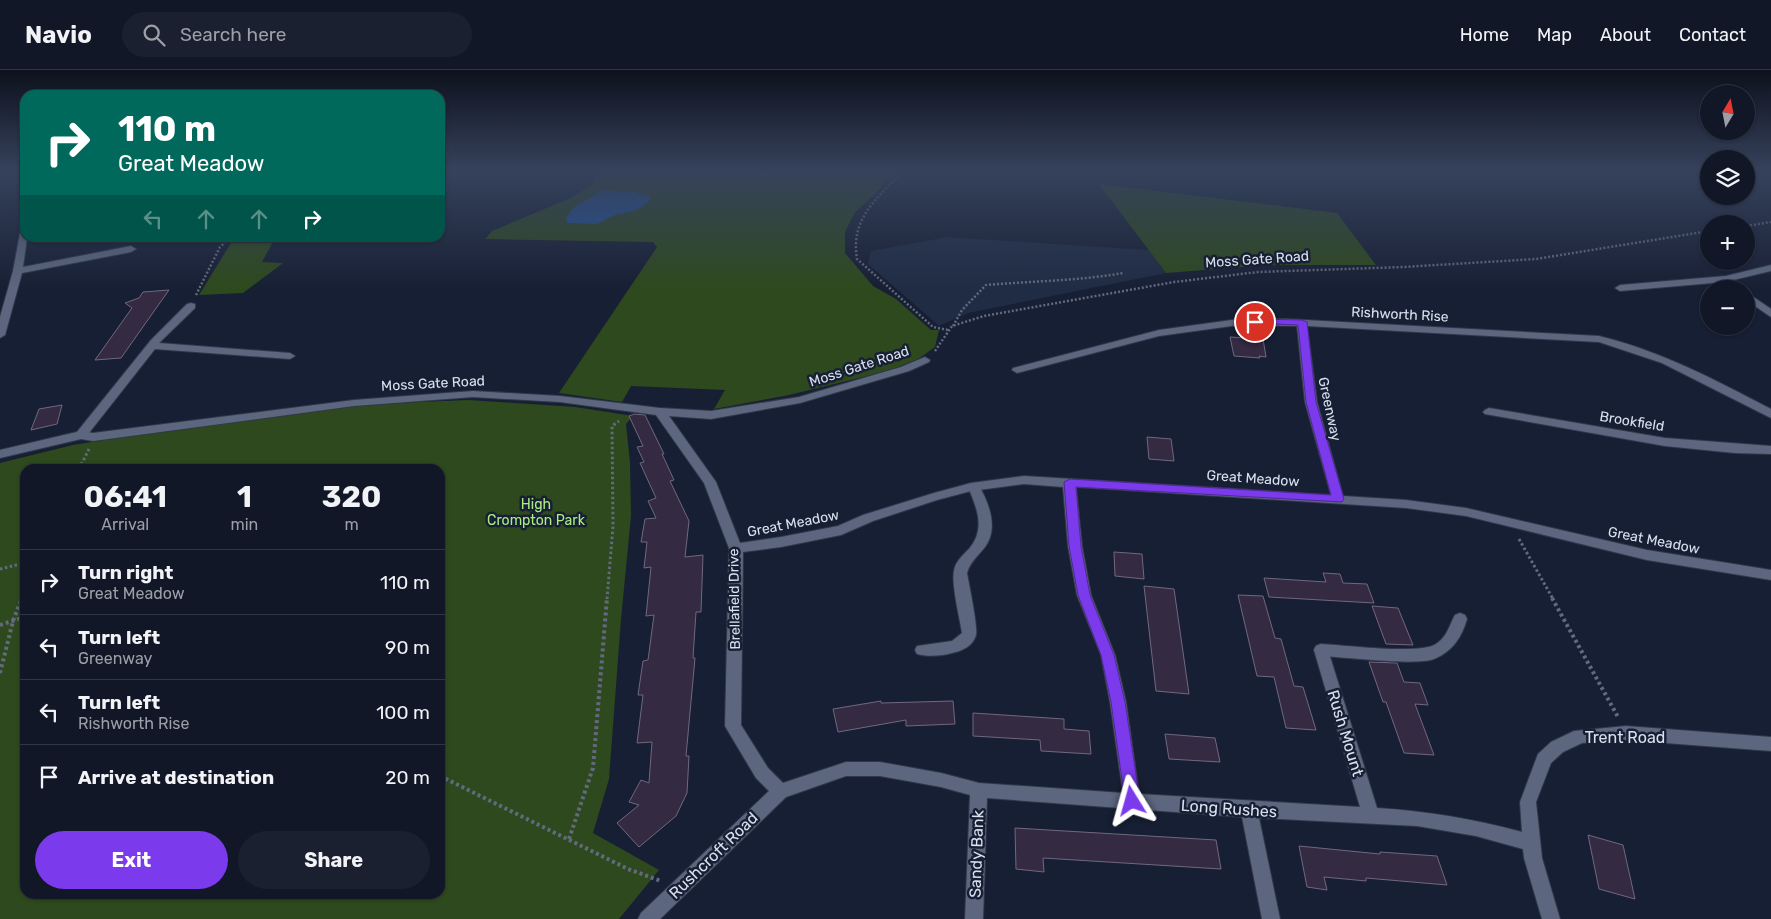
<!DOCTYPE html>
<meta charset="utf-8">
<style>
:root{--surface:#111727;--page:#1a202f;--text:#f1f3f6;--muted:#9c9fa7;--line:#303644;--accent:#7c3aed}
body{margin:0;font-family:Rubik,sans-serif;background:var(--page);color:var(--text);height:100vh;display:flex;flex-direction:column;font-size:19px;white-space:nowrap}
*{box-sizing:border-box;margin:0}
p{font-size:16px;color:var(--muted)}
.icon{flex:none;width:28px;height:28px;fill:none;stroke:currentColor;stroke-width:2;stroke-linecap:round;stroke-linejoin:round}
.map{position:relative;flex:1;overflow:hidden}
.sheet{position:absolute;left:20px;top:394px;width:425px;height:435px;display:flex;flex-direction:column;background:var(--surface);border-radius:15px;box-shadow:0 1px 4px #0004,0 0 0 1px var(--line)}
.sheet>*{flex:none}
.top-card{position:absolute;left:20px;top:20px;width:425px;height:152px;border-radius:15px;box-shadow:0 1px 4px #0004,0 0 0 1px var(--line);background:#00695c;color:#fff;overflow:hidden}
.needle{width:32px;rotate:10deg}
.tools{position:absolute;left:1700px;top:15px;display:grid;gap:10px}
.tools a{display:grid;place-items:center;width:55px;height:55px;border-radius:50%;background:var(--surface);box-shadow:0 1px 4px #0004,0 0 0 1px var(--line);font-size:25px}
.pin{position:absolute;display:grid;place-items:center;width:42px;height:42px;color:#fff;margin:-21px;border:2px solid #fff;border-radius:50%;box-shadow:0 1px 5px #0007}
.me{position:absolute;width:55px;margin:-28px;rotate:352deg;stroke-linejoin:round;filter:drop-shadow(0 0 4px #0008)}
.turn{display:flex;align-items:center;gap:18px;height:105px;padding:0 15px;font-size:22px}
.turn .icon{width:65px;height:65px;stroke-width:2.5}
.turn b{display:block;font-size:35px;line-height:42px}
.lanes{display:flex;align-items:center;height:48px;padding:0 15px;background:#0003;justify-content:center;gap:25px;direction:ltr}
.lanes .off{opacity:.35}
.eta{display:flex;justify-content:space-evenly;align-items:center;height:85px;text-align:center}
.eta b{font-size:30px;font-weight:700;line-height:35px}
.cta{display:flex;gap:10px;margin-top:auto;padding:10px 15px}
.cta a{flex:1;height:58px;border-radius:30px;background:var(--accent);color:#fff;font-size:20px;font-weight:700;line-height:58px;text-align:center}
.cta a+a{background:var(--page);color:var(--text)}
ul{padding:0;list-style:none}
li{display:flex;align-items:center;gap:15px;height:65px;padding:0 15px;border-top:1px solid var(--line)}
li div{flex:1}
li b{display:block;font-size:19px}
li em{font-style:normal}
header{display:flex;align-items:center;gap:30px;box-sizing:border-box;height:70px;padding:0 25px;background:var(--surface);border-bottom:1px solid var(--line)}
header strong{font-size:24px}
nav{display:flex;gap:28px;margin-inline-start:auto;font-size:18px}
.search{width:350px;height:45px;background:var(--page);display:flex;align-items:center;gap:12px;box-sizing:border-box;padding:0 18px;border-radius:28px;color:var(--muted);font-size:19px}
.map>svg:first-child{display:block}
.built{fill:#202b44}
.green{fill:#2e491d;fill-rule:evenodd}
.water{fill:#21549a}
.building{fill:#342a41;stroke:#716780}
.lines{fill:none;stroke-linecap:round;stroke-linejoin:round}
.service-casing{stroke:#323849;stroke-width:2}
.minor-casing{stroke:#323849;stroke-width:2}
.path-far2{stroke:#636a7d;stroke-width:2.5;stroke-dasharray:2 2;stroke-linecap:butt}
.path-far1{stroke:#636a7d;stroke-width:3;stroke-dasharray:2.5 2.5;stroke-linecap:butt}
.path{stroke:#636a7d;stroke-width:4;stroke-dasharray:3 3;stroke-linecap:butt}
.service{fill:#5c677f;fill-rule:evenodd}
.minor{fill:#5c677f;fill-rule:evenodd}
.route{fill:#7c3aed;stroke:#51269a}
.labels{text-anchor:middle;stroke-width:5;stroke-linejoin:round;paint-order:stroke}
.street-label{font-size:14px;fill:#d9e0ee;stroke:#171f34}
.park-label{font-size:14px;fill:#aaee80;stroke:#171f34}
.near-street-label{font-size:16px;fill:#d9e0ee;stroke:#171f34}
</style>
<header>
<strong>Navio</strong>
<div class="search"><svg class="icon" aria-label="search" viewBox="0 0 24 24"><circle cx="10" cy="10" r="6"/><path d="M15 15l6 6"/></svg>Search here</div>
<nav><a>Home</a><a>Map</a><a>About</a><a>Contact</a></nav>
</header>
<div class="map">
<svg width="1771" height="849" viewBox="0 0 1771 849">
<rect width="100%" height="100%" fill="#171f34"/>
<path class="built" d="M947,167L1149,180L1166,203L968,243L939,256L868,194L871,181Z"/>
<g class="green">
<path d="M600,100H895L878,121L855,142L845,162V183L873,216L896,229L931,260H939L935,277L918,289L888,301L789,325L714,339L725,320L631,316L622,332L559,323L657,177L653,172L485,169L492,161L566,130L591,116Z"/>
<path d="M1099,114L1337,143L1376,195H1268L1166,203Z"/>
<path d="M234,168H275L262,192L283,193L243,223L199,225Z"/>
<path d="M468,330L575,337L633,346L626,354L630,393L631,446L621,549L609,709L593,763L659,800L619,849H0V393L73,375L163,361L372,334ZM25,399H440V824H25Z"/>
</g>
<path class="water" d="M603,120L634,122L651,127L646,134L634,141L617,144L597,154L567,153L566,148L573,138Z"/>
<g class="building">
<path d="M169,220L121,288L95,290L132,238L125,233L139,228L143,222Z"/>
<path d="M1230,267L1263,269L1266,287L1259,286L1260,288L1234,286Z"/>
<path d="M62,335L57,354L31,360L39,339Z"/>
<path d="M634,344L645,345L664,384H662L674,410L670,411L689,451L685,487L703,485L701,542H696L693,588H695L686,686H689L687,723L676,746L639,777L617,753L639,735L629,732L641,710L649,713L652,672L637,673L643,625H638L643,591L648,590L654,545L646,546L651,497L644,498L647,472H641L645,449L656,448L648,431L656,428L640,393L644,392L637,377L643,376L629,346Z"/>
<path d="M1147,367L1171,369L1174,391L1149,389Z"/>
<path d="M1114,482L1142,484L1144,509L1115,506Z"/>
<path d="M1323,503L1340,504L1343,513L1367,514L1374,533L1269,527L1264,508L1326,512Z"/>
<path d="M1144,516L1174,519L1189,624L1156,621Z"/>
<path d="M1238,525L1263,526L1275,568L1281,569L1294,616L1303,617L1316,660L1286,658L1274,607L1257,606Z"/>
<path d="M1372,536L1398,538L1413,575L1386,574Z"/>
<path d="M1369,592L1397,593L1404,612L1420,613L1428,635L1415,634L1434,685L1404,683L1386,632H1383Z"/>
<path d="M881,631V633L953,631L955,654L906,656V650L838,662L833,639Z"/>
<path d="M973,643L1064,649V659L1089,661L1091,684L1041,681L1040,670L973,666Z"/>
<path d="M1165,664L1215,668L1220,692L1169,689Z"/>
<path d="M1015,758L1216,770L1221,799L1043,788L1044,802L1016,799Z"/>
<path d="M1588,765L1623,775L1635,829L1599,819Z"/>
<path d="M1299,776L1380,784V782L1437,786L1447,815L1366,808V811L1324,807L1327,820L1307,817Z"/>
</g>
<g class="lines">
<defs>
<g id="service">
<path d="M191,233L195,234V238L159,273L290,283L295,286L290,289L155,279L85,368H77L75,365L77,362L151,270L187,234Z"/>
<path d="M974,413L978,414C989,433 999,458 985,477C978,486 970,492 967,503C969,515 978,556 976,565C973,576 962,581 952,583C942,586 927,587 917,584L915,580L917,576L952,571L962,563C960,549 951,514 954,501C955,492 963,485 969,479C986,459 977,438 968,417Z"/>
<path d="M1460,543L1465,545L1467,549C1462,567 1452,582 1434,589C1415,596 1345,587 1321,586L1316,584L1314,580L1316,576L1321,574C1345,575 1419,585 1436,574C1447,567 1449,556 1455,545Z"/>
</g>
<g id="minor">
<path d="M21,158H25V168H27L23,197L131,176L136,179L131,182L22,203L5,265L0,268V247L13,201Z"/>
<path d="M1771,195V201L1733,210L1744,219H1733L1724,212L1620,221L1615,218L1620,215L1726,206Z"/>
<path d="M1746,222L1771,239V247L1746,230Z"/>
<path d="M1239,249H1287L1599,266C1661,281 1715,310 1771,339V348L1662,293L1599,272L1307,256L1317,332L1343,426L1406,430L1466,438L1647,480L1771,500V510L1647,490L1466,446L1406,438L1076,417L1082,476L1091,525L1115,585L1126,632L1139,724L1360,737L1314,580L1316,576L1321,574L1326,576L1328,580L1377,738C1427,741 1474,749 1522,762L1520,732L1538,684L1551,672L1574,661L1626,656L1771,667V681L1626,670L1582,673L1563,682L1551,693L1536,732L1542,788L1560,849H1542L1524,788L1523,779L1476,766L1417,756L1259,748L1280,849H1262L1242,747L987,728L983,849H965L970,725L941,717L880,706H846L786,727L660,849H638L641,843L769,721L756,708L725,656L729,478L704,413L656,345L560,332L473,327L354,336L93,371L81,369L0,388V380L81,361L93,363L354,330L473,321L560,326L660,338L711,341L799,327L901,297L925,287L930,290L929,292L909,301L800,333L711,349L669,346L716,412L740,473L781,467L838,456L863,445L934,423L971,413L1024,406L1331,425L1305,332L1297,256L1239,255L1159,266L1017,303L1012,300L1013,298L1159,260ZM1024,414L1063,417L1068,476L1077,525L1101,585L1110,632L1123,723L979,713L941,703L880,692H846L783,713L768,698L741,655L743,482L781,477L841,465L873,451L937,430L971,421Z"/>
<path d="M1489,338L1665,368L1771,376V384L1735,383L1665,376L1485,344L1483,342L1485,340Z"/>
</g>
</defs>
<use href="#service" class="service-casing"/>
<use href="#minor" class="minor-casing"/>
<g class="path-far2">
<path d="M903,100C878,129 850,147 857,189L933,257L948,260"/>
<path d="M1746,156L1771,152"/>
<path d="M196,225L220,177L230,168"/>
<path d="M953,256L962,240L986,215C1032,211 1078,211 1123,203"/>
<path d="M935,281L952,256L984,246L1174,212L1258,202L1403,197L1536,189L1709,161"/>
</g>
<g class="path-far1">
<path d="M79,399L89,379"/>
<path d="M1519,469L1553,529"/>
<path d="M0,499L25,493"/>
<path d="M21,529L25,520"/>
<path d="M607,529L613,456L612,356L619,351"/>
</g>
<g class="path">
<path d="M1552,528L1618,647"/>
<path d="M0,555L25,547"/>
<path d="M0,603L13,551L22,528"/>
<path d="M440,706L628,799L661,811"/>
<path d="M569,769L593,698L607,528"/>
</g>
<use href="#service" class="service"/>
<use href="#minor" class="minor"/>
</g>
<linearGradient id="sky" x2="0" y2="1"><stop stop-color="#0d111d"/><stop offset="0.46" stop-color="#36425c"/><stop offset="1" stop-color="#36425c" stop-opacity="0"/></linearGradient>
<rect width="1771" height="219" fill="url(#sky)"/>
<path class="route" d="M1255,249L1302,250L1307,252L1316,332L1344,429L1342,432L1076,417L1081,476L1090,525L1114,585L1125,632L1140,731L1138,736L1132,738L1127,736L1125,731L1111,632L1101,585L1078,525L1069,476L1064,412L1070,409L1331,425L1306,332L1298,255L1252,253V250Z"/>
<g class="labels">
<g class="street-label">
<text transform="translate(1257 189) rotate(-4)" y="5">Moss Gate Road</text>
<text transform="translate(1400 244) rotate(3)" y="5">Rishworth Rise</text>
<text transform="translate(859 296) rotate(-18)" y="5">Moss Gate Road</text>
<text transform="translate(433 313) rotate(-3)" y="5">Moss Gate Road</text>
<text transform="translate(1330 339) rotate(78)" y="5">Greenway</text>
<text transform="translate(1632 351) rotate(9)" y="5">Brookfield</text>
<text transform="translate(1253 408) rotate(4)" y="5">Great Meadow</text>
<text transform="translate(793 453) rotate(-11)" y="5">Great Meadow</text>
<text transform="translate(1654 470) rotate(11)" y="5">Great Meadow</text>
<text transform="translate(734 529) rotate(-91)" y="5">Brellafield Drive</text>
</g>
<g class="park-label">
<text x="536" y="439">High<tspan x="536" dy="16">Crompton Park</tspan></text>
</g>
<g class="near-street-label">
<text transform="translate(1346 663) rotate(73)" y="6">Rush Mount</text>
<text x="1625" y="673">Trent Road</text>
<text transform="translate(1229 738) rotate(4)" y="6">Long Rushes</text>
<text transform="translate(976 784) rotate(-88)" y="6">Sandy Bank</text>
<text transform="translate(713 785) rotate(-44)" y="6">Rushcroft Road</text>
</g>
</g>
</svg>
<div class="tools">
<a><svg class="needle" viewBox="-14 -14 28 28"><path d="M0-13l5 13h-10z" fill="#e53935"/><path d="M0 13l5-13h-10z" fill="#9c9fa7"/></svg></a>
<a><svg class="icon" aria-label="layers" viewBox="0 0 24 24"><path d="M12 4l9 5-9 5-9-5zM3 14l9 5 9-5"/></svg></a>
<a>+</a>
<a>−</a>
</div>
<div class="pin" style="left:1255px;top:252px;background:#d93025"><svg class="icon" aria-label="arrive" viewBox="0 0 24 24"><path d="M6 21V4h12l-3 4 3 4H6"/></svg></div>
<svg class="me" style="left:1132px;top:731px" viewBox="-20 -20 40 40"><path d="M0-17L14 15 0 8-14 15z" fill="#7c3aed" stroke="#fff" stroke-width="4"/></svg>
<div class="top-card">
<div class="turn"><svg class="icon" aria-label="right" viewBox="0 0 24 24"><path d="M7 20v-9h11M14 6l5 5-5 5"/></svg><div><b>110 m</b>Great Meadow</div></div>
<div class="lanes"><svg class="icon off" aria-label="left" viewBox="0 0 24 24"><path d="M17 20v-9H6M10 6l-5 5 5 5"/></svg><svg class="icon off" aria-label="ahead" viewBox="0 0 24 24"><path d="M12 20V5M6 11l6-6 6 6"/></svg><svg class="icon off" aria-label="ahead" viewBox="0 0 24 24"><path d="M12 20V5M6 11l6-6 6 6"/></svg><svg class="icon" aria-label="right" viewBox="0 0 24 24"><path d="M7 20v-9h11M14 6l5 5-5 5"/></svg></div>
</div>
<section class="sheet">
<div class="eta">
<div><b>06:41</b><p>Arrival</p></div>
<div><b>1</b><p>min</p></div>
<div><b>320</b><p>m</p></div>
</div>
<ul>
<li><svg class="icon" aria-label="right" viewBox="0 0 24 24"><path d="M7 20v-9h11M14 6l5 5-5 5"/></svg><div><b>Turn right</b><p>Great Meadow</p></div><em>110 m</em></li>
<li><svg class="icon" aria-label="left" viewBox="0 0 24 24"><path d="M17 20v-9H6M10 6l-5 5 5 5"/></svg><div><b>Turn left</b><p>Greenway</p></div><em>90 m</em></li>
<li><svg class="icon" aria-label="left" viewBox="0 0 24 24"><path d="M17 20v-9H6M10 6l-5 5 5 5"/></svg><div><b>Turn left</b><p>Rishworth Rise</p></div><em>100 m</em></li>
<li><svg class="icon" aria-label="arrive" viewBox="0 0 24 24"><path d="M6 21V4h12l-3 4 3 4H6"/></svg><div><b>Arrive at destination</b></div><em>20 m</em></li>
</ul>
<div class="cta"><a>Exit</a><a>Share</a></div>
</section>
</div>
